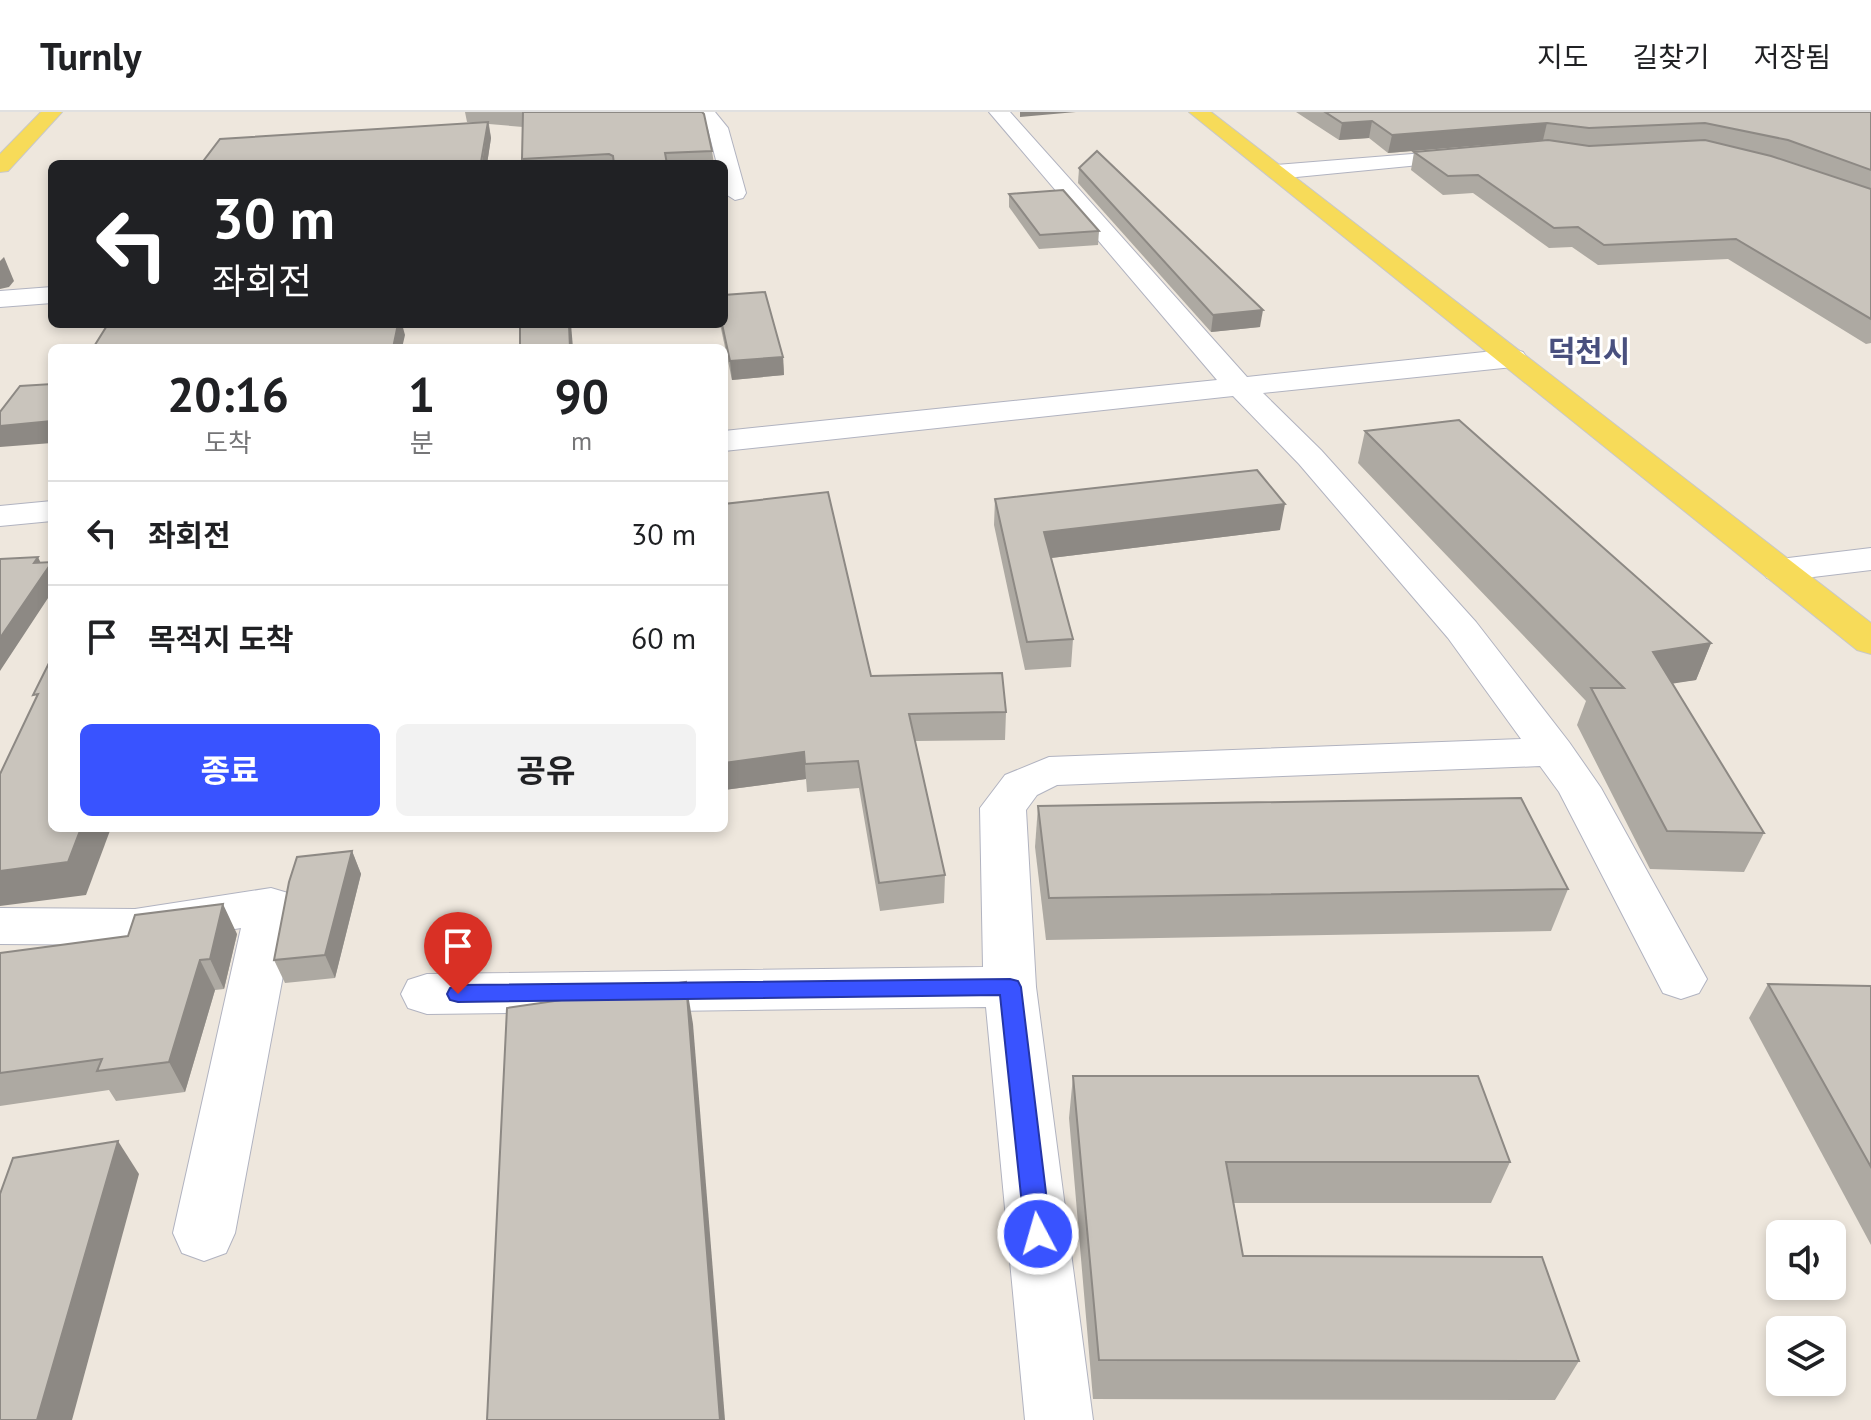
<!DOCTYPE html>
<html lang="ko">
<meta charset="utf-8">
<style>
:root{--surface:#fff;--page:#f2f2f2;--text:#202124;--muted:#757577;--line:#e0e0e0;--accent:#3953ff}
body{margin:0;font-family:"PT Sans","Noto Sans KR",sans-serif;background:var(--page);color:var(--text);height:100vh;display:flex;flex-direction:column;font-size:30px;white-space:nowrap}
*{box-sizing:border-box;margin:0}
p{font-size:26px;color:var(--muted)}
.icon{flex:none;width:44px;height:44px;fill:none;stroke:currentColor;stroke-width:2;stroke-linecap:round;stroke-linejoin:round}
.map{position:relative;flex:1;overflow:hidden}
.sheet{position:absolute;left:48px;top:232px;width:680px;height:488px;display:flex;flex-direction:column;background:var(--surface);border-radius:12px;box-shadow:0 4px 12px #0003}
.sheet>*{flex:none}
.banner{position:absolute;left:48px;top:48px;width:680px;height:168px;border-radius:12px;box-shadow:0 4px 12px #0003;background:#202124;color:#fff;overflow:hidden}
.controls{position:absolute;left:1766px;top:1108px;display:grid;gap:16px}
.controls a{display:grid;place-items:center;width:80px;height:80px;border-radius:12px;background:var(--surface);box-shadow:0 4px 12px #0003;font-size:40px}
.pin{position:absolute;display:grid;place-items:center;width:68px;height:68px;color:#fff;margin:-82px -34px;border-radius:50% 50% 50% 0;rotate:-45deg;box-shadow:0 0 8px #0007}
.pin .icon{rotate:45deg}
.me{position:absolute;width:88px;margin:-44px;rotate:354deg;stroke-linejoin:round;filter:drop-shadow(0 0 6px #0008)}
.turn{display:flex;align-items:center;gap:28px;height:168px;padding:0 32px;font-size:36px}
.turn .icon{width:104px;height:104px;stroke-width:2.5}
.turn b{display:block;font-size:56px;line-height:68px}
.eta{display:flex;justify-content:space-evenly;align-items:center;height:136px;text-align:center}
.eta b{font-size:48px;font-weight:700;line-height:56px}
.button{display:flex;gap:16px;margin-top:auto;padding:16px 32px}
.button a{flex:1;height:92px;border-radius:12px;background:var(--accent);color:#fff;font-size:32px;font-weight:700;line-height:92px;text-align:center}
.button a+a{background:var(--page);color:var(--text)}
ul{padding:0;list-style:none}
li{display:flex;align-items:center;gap:24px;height:104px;padding:0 32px;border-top:2px solid var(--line)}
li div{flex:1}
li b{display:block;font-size:30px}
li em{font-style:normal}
header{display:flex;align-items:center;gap:48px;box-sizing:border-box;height:112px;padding:0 40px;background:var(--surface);border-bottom:2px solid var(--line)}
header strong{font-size:38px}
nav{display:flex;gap:44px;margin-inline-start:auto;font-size:28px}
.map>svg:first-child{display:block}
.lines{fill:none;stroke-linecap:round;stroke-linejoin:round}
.minor-casing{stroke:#b1b3c0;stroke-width:2}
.major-casing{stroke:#c8c8c8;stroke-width:2}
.minor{fill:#fff;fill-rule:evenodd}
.major{fill:#f7db59;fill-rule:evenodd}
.wall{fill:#ada9a2}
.shaded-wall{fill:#8d8984}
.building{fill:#c9c4bc;stroke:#8d8984;stroke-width:2}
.route{fill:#3953ff;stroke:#2536a6;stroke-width:2}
.labels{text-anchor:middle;stroke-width:6;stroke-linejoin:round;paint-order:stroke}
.far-town-label{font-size:30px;font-weight:bold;fill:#49507e;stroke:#fff}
</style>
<header>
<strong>Turnly</strong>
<nav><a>지도</a><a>길찾기</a><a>저장됨</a></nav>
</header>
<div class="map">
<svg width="1871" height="1308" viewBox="0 0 1871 1308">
<rect width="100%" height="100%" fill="#eee7dd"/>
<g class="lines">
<defs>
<g id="minor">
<path d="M695,0H715L728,16L746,81L743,86L735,88L724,81V52H717L708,17Z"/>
<path d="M989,0H1010L1247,265L1513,237L1523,240L1527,246L1523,252L1513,255L1263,281L1321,338L1476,510L1569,630L1601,676L1707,867L1699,881L1681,887L1663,881L1559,680L1540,654L1057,673L1037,683L1026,698L1036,875L1093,1308H1025L986,895L427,902L408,896L401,882L408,868L427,862L983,855L980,696L1005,663L1049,645L1521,627L1448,526L1299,352L1233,284L724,339V319L1217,268Z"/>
<path d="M1474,37L1481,39L1485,43L1481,47L1276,67L1265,60L1276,53Z"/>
<path d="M52,175V191L0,195V179Z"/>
<path d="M52,389V409L0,414V394Z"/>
<path d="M1871,436V458L1780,469L1767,466L1762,458L1767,450L1780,447Z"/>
<path d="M271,776L288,781L296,794L235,1121L226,1141L204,1149L182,1141L173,1121L241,816L135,833L0,832V796L135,797Z"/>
</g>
<g id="major">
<path d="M41,0H62L8,59L0,60V42Z"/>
<path d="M1189,0H1211L1871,511V542L1857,538Z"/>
</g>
</defs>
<use href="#minor" class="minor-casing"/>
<use href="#major" class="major-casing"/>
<use href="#minor" class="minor"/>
<use href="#major" class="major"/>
</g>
<g class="wall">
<path d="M465,0H702L712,39L714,52H523V15L489,12L491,26L487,52H201L477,11L467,10Z"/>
<path d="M1296,0H1871V231L1866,232L1728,147L1598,153L1572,135L1549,136L1473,81L1443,83L1411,58L1414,40L1545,28L1388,41L1369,26L1339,28Z"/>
<path d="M1079,56L1260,215L1211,220L1078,71Z"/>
<path d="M1009,82L1099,119L1098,133L1039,137L1009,95Z"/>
<path d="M720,212H724L783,245L784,263L732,268Z"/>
<path d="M1365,319L1711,531L1696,568L1672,571L1764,721L1744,760L1650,757L1577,613L1586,589L1358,351Z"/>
<path d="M995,387L1280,418L1051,446L1073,527L1071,555L1025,558L994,413Z"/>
<path d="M724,392L871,564L1006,600L1005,628L915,629L945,763L944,791L880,799L859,676L807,680L806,667L724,678Z"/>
<path d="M1038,694L1568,777L1551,819L1046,828L1035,735Z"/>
<path d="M352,739L361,762L335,866L285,871L274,848Z"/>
<path d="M237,822L224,877L215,878L185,980L116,989L109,978L0,994V841Z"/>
<path d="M1768,872L1871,874V1133L1749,906Z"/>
<path d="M1073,964L1510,1050L1491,1091H1234L1243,1144L1579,1249L1555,1288L1093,1287L1069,1006Z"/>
</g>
<g class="shaded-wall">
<path d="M1020,0H1076L1020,5Z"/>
<path d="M1372,9L1369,26L1339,28L1342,11Z"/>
<path d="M488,10L491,26L487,52H482Z"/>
<path d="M1547,11L1543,28L1388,41L1392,23Z"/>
<path d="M4,145L14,169L9,175L0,177V149Z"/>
<path d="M1263,198L1260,215L1211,220L1213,203Z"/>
<path d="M398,212H402L405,223L402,236H393Z"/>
<path d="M569,212H571L573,236H570Z"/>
<path d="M783,245L784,263L732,268L730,249Z"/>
<path d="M52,309V331L0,335V314Z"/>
<path d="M1285,392L1280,418L1043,447L1044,420Z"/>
<path d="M38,445L45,460L52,450V480L0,559V526L34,451Z"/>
<path d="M1711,531L1696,568L1638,577L1653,540Z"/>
<path d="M804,640L806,667L724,678V651Z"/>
<path d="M81,716H111L86,783L0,794V759Z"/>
<path d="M352,739L361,762L335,866L325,843Z"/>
<path d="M223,792L237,822L224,877L210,847Z"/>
<path d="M200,848L215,878L185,980L169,950Z"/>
<path d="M686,870L693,912L725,1308H720Z"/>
<path d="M118,1029L139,1062L72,1308H37Z"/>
</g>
<g class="building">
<path d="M523,0H702L704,2L712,39L665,41L667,52H614L613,44L609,42L522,47Z"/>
<path d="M1325,0H1871V58L1788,28L1705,11L1589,16L1547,11L1392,23L1372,9L1342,11Z"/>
<path d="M488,10L481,50L444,52H201L220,27Z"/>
<path d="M1548,28L1589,34L1705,28L1771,44L1871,77V207L1736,127L1604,133L1578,115L1554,116L1478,63L1448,64L1414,40Z"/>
<path d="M1097,39L1263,198L1213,203L1079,56Z"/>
<path d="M1063,78L1099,119L1040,123L1009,82Z"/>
<path d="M765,180L783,245L730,249L722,212H724V183Z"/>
<path d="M108,212H398L393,236H93Z"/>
<path d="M520,212H569L570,236H520Z"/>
<path d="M52,272V309L0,314V300L20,274Z"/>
<path d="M1459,308L1711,531L1653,540L1764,721L1667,719L1591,576H1624L1365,319Z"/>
<path d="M1257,358L1285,392L1044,420L1073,527L1027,530L995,387Z"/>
<path d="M828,380L871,564L1002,561L1006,600L909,602L945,763L879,771L858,649L805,652L804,640L724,651V392Z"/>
<path d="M38,445L34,451L52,450L0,526V447Z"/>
<path d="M52,545V716H81L68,750L0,759V662L38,582L33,583Z"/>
<path d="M1521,686L1568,777L1049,786L1038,694Z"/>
<path d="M352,739L325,843L274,848L289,770L297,745Z"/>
<path d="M223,792L210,847L200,848L169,950L97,959L102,947L0,961V841L128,824L135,803Z"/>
<path d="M686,870L720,1308H487L507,896Z"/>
<path d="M1768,872L1871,874V1055Z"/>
<path d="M1073,964H1478L1510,1050H1226L1243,1144L1542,1145L1579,1249L1099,1248Z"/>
<path d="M118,1029L37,1308H0V1082L13,1046Z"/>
</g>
<path class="route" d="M1010,867L1018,869L1021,875L1051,1122L1047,1130L1038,1134L1029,1130L1025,1122L1000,883L458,890L450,888L447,882L450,876L458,873Z"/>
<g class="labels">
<g class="far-town-label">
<text x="1589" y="250">덕천시</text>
</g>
</g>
</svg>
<div class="controls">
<a><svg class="icon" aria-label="sound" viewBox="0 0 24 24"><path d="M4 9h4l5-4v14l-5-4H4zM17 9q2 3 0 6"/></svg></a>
<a><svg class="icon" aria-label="layers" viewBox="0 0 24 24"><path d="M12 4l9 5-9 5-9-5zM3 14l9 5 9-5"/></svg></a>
</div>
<div class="pin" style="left:458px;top:882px;background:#d93025"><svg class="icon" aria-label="arrive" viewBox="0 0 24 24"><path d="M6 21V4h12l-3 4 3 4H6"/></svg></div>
<svg class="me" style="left:1038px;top:1122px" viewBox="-20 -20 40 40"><circle r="17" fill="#3953ff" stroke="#fff" stroke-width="3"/><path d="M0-11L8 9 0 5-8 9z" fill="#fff"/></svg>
<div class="banner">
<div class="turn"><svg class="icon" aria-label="left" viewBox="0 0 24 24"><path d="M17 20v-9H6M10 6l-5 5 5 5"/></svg><div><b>30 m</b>좌회전</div></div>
</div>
<section class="sheet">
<div class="eta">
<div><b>20:16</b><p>도착</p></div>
<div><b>1</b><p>분</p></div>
<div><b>90</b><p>m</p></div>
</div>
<ul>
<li><svg class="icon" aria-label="left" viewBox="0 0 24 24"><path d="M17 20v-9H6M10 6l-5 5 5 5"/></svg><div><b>좌회전</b></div><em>30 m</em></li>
<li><svg class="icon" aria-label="arrive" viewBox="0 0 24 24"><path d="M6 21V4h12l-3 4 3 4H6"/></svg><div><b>목적지 도착</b></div><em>60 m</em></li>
</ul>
<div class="button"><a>종료</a><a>공유</a></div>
</section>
</div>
